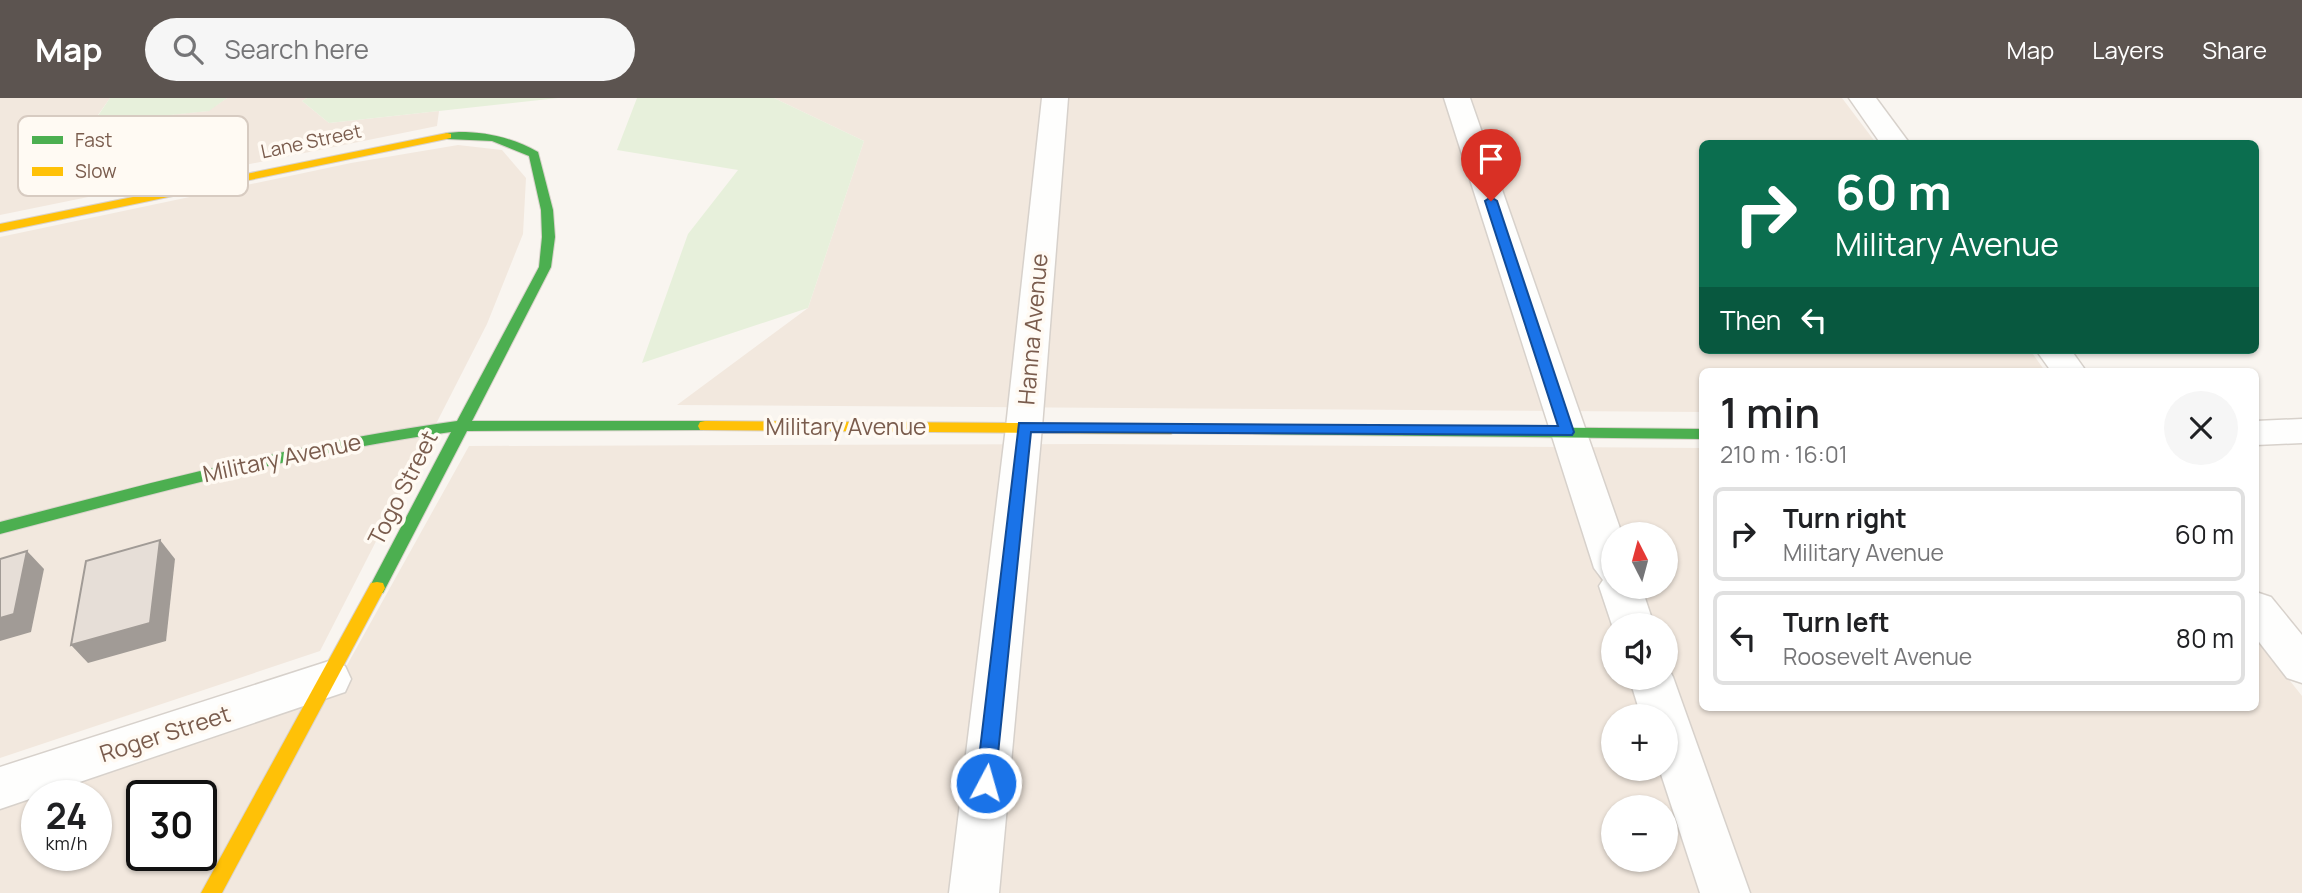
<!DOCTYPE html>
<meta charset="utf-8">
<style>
:root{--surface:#fff;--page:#f6f6f6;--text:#202124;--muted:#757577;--line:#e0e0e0;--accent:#5c5450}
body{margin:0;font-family:Manrope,sans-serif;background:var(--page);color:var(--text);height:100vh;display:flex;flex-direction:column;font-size:26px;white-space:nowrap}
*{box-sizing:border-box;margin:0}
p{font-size:23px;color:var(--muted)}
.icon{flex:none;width:38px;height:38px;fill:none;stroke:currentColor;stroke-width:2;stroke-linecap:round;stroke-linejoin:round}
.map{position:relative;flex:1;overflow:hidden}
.drawer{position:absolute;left:1699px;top:270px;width:560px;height:343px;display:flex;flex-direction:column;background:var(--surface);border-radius:10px;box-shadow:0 2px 5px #0004}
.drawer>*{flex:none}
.guide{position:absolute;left:1699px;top:42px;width:560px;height:214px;border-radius:10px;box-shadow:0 2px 5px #0004;background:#0b6e4f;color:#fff;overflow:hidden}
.needle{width:46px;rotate:354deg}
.tools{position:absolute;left:1601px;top:424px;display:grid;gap:14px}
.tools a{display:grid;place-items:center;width:77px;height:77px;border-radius:50%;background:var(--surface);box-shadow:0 2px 5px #0004;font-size:35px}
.speed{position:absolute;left:21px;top:682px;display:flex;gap:14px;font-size:35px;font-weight:700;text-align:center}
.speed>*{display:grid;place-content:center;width:91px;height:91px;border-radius:50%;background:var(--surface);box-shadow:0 2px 5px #0004;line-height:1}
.speed small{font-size:18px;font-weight:400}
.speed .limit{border:4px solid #111;border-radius:10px;background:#fff;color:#111}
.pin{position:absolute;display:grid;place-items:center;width:60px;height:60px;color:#fff;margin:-72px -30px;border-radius:50% 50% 50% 0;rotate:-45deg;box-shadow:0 0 7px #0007}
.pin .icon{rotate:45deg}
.me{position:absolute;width:77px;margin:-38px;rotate:6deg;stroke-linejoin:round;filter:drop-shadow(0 0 5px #0008)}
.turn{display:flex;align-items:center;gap:24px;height:147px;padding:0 21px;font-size:32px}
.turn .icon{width:91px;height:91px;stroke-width:2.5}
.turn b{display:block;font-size:49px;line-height:60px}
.then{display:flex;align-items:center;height:66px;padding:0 21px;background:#0003;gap:14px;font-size:26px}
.round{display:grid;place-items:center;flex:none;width:74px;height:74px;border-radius:37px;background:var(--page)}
.summary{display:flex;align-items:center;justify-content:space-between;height:119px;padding:0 21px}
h1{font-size:42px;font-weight:600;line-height:52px}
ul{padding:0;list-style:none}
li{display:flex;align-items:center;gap:21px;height:94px;margin:0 14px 10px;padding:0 7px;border:4px solid var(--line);border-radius:10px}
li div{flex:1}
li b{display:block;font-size:26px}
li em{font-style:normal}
header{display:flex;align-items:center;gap:42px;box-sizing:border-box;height:98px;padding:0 35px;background:var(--accent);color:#fff}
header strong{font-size:33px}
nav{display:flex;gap:38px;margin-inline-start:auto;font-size:24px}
.search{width:490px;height:63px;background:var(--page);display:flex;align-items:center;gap:18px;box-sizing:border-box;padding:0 24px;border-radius:38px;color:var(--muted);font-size:26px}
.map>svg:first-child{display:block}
.residential{fill:#f2e8de;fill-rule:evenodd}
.green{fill:#e7f0db}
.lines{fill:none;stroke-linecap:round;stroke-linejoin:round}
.street-casing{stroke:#d7d1cb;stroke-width:3}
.fast-casing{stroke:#d9d2cb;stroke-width:2}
.slow-casing{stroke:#d9d2cb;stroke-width:2}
.street{fill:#fefefd;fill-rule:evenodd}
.fast{fill:#4caf50;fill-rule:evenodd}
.slow{fill:#ffc107;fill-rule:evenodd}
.shaded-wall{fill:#a19b96}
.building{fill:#e6ded7;stroke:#a19b96;stroke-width:2}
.route{fill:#1a73e8;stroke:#114b97;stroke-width:2}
.labels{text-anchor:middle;stroke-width:7;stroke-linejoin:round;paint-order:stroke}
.far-street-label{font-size:19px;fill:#7a5c4d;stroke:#fffaf3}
.street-label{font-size:23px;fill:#7a5c4d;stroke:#fffaf3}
.key{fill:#fffaf3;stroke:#d7cbc1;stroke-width:2}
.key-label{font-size:19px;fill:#7a5c4d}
</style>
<header>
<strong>Map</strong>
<div class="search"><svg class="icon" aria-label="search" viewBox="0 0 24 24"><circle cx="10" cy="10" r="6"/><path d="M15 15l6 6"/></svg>Search here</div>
<nav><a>Map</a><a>Layers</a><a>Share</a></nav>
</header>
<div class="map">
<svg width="2302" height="795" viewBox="0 0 2302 795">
<rect width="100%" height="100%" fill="#f9f5f0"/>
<g class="residential">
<path d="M0,0H110L93,24L208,13L227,0H307L302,3L329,25L439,13L437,28L0,117Z"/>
<path d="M774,0H1842L1876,45L1703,46V252H2030L2045,273H1703V314L677,307L808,210L864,43Z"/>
<path d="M458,47L502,52L526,80L523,136L487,226L320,553L0,660V139L351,65Z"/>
<path d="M1095,346L1703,350V609H2256V540L2302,598V795H0V705L332,594L469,348ZM1614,436H1666V488H1614ZM1614,527H1666V579H1614ZM1614,618H1666V670H1614ZM37,698H96V758H37ZM142,698H201V758H142ZM1614,709H1666V761H1614Z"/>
</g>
<g class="green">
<path d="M110,0H227L209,13L93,25Z"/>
<path d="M307,0H558L329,25L302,3Z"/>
<path d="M637,0H774L864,43L808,210L642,265L688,136L738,72L617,52Z"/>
</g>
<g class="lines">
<defs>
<g id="street">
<path d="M1042,0H1068L1042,329L999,795H949L1006,329Z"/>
<path d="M1444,0H1470L1622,436H1614V488H1641L1654,527H1614V530L1612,527L1599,488L1603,482L1594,470Z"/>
<path d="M1849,0H1876L1910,46H1881Z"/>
<path d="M2036,252H2071L2086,273H2051Z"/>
<path d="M2302,321V345L2256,347V323Z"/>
<path d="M2256,494L2271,499L2302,537V585L2287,580L2256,540Z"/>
<path d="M329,563L345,568L351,581L345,594L0,711V669Z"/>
<path d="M1666,566L1673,579L1750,795H1700L1659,670H1666V618H1641L1629,579H1666Z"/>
</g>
<g id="fast">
<path d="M459,34C488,34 513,40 538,54L553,112L555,139L551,169L472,323H705L710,324L712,328L710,332L467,333L383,495H371L369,490L451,334C298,355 149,397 0,436V424C151,385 302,344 457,323L539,169L542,139L541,112L529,58L492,43L447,41L441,38L447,35Z"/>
<path d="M1171,326L1703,331V341L1166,335L1164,331L1166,327Z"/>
</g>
<g id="slow">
<path d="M447,35L451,36V40L0,134V126Z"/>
<path d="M705,323L1171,326L1178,331L1171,336L700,332L698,328L700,324Z"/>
<path d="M377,484L383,485L385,490L222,795H201L371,485Z"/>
</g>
</defs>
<use href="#street" class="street-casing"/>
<use href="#fast" class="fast-casing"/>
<use href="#slow" class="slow-casing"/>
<use href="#street" class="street"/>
<use href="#fast" class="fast"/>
<use href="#slow" class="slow"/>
</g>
<g class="shaded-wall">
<path d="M160,442L175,461L166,543L88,565L71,547Z"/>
<path d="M27,453L44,471L31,534L0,543V520Z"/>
</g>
<g class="building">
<path d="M160,442L150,525L71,547L86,463Z"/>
<path d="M27,453L14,516L0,520V461Z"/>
</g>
<path class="route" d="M1491,99L1497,103L1574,334L1572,337L1031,334L995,685L992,691L986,694L979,691L976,685L1019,325L1558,328L1485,103Z"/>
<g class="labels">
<g class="far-street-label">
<text transform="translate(311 43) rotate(-12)" y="7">Lane Street</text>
</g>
<g class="street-label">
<text transform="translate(1033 231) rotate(-85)" y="8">Hanna Avenue</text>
<text x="846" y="337">Military Avenue</text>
<text transform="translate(282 360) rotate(-12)" y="8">Military Avenue</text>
<text transform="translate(403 390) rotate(-63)" y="8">Togo Street</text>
<text transform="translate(165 636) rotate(-18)" y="8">Roger Street</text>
</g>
</g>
<rect x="18" y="18" width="230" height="80" rx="10" class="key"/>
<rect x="32" y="38" width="31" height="8" fill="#4caf50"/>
<rect x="32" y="69" width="31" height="9" fill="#ffc107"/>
<g class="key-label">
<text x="75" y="49">Fast</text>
<text x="75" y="80">Slow</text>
</g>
</svg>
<div class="tools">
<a><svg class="needle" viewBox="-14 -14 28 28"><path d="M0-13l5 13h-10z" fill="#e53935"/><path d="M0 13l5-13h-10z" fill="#757577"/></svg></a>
<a><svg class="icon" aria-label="sound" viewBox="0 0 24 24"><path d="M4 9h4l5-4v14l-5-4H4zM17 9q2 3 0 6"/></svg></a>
<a>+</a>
<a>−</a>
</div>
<div class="speed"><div>24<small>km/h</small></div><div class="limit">30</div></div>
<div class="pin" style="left:1491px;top:103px;background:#d93025"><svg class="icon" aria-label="arrive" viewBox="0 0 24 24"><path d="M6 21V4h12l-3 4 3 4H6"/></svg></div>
<svg class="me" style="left:986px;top:685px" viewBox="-20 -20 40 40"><circle r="17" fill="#1a73e8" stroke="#fff" stroke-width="3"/><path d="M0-11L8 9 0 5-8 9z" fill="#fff"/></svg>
<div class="guide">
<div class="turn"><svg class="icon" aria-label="right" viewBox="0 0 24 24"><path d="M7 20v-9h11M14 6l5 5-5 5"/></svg><div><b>60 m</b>Military Avenue</div></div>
<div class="then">Then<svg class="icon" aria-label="left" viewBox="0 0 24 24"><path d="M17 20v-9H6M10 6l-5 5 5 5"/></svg></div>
</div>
<section class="drawer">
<div class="summary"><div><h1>1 min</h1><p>210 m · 16:01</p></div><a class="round"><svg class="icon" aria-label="close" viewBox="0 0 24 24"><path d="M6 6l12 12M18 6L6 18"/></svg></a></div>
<ul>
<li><svg class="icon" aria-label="right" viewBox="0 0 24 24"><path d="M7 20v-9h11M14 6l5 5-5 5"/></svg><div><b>Turn right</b><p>Military Avenue</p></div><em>60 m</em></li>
<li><svg class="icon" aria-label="left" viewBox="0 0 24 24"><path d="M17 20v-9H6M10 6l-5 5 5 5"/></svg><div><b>Turn left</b><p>Roosevelt Avenue</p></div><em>80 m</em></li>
</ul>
</section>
</div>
